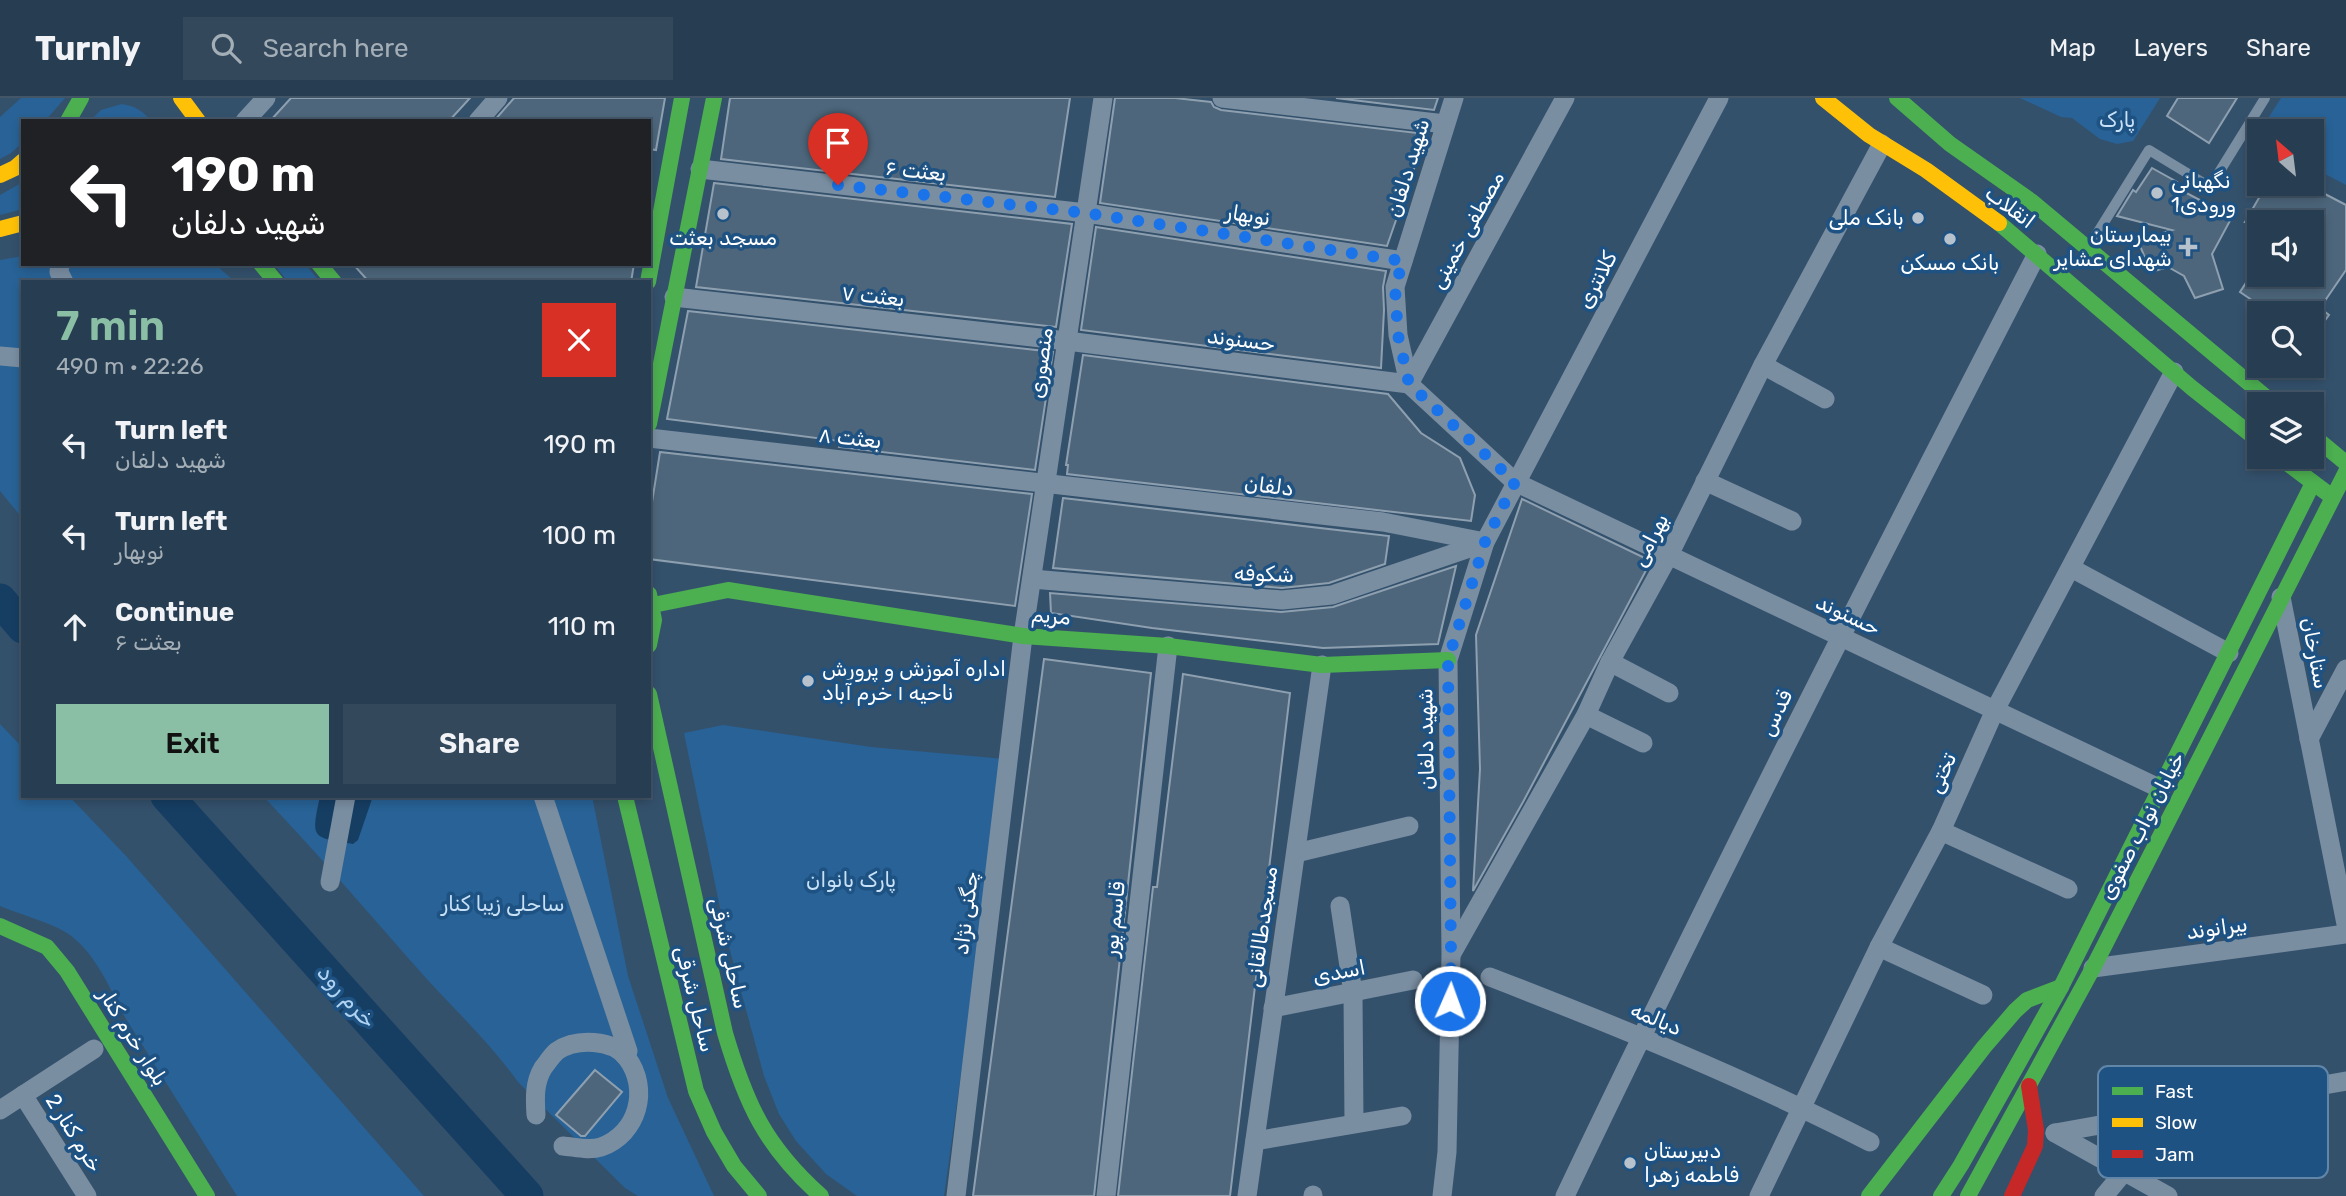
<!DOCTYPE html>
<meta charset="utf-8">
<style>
:root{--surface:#273d51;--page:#33485b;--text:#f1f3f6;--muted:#a4aeb7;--line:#435668;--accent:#8abfa5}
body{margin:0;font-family:Rubik,Cairo,sans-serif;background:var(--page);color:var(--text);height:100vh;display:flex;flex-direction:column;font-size:26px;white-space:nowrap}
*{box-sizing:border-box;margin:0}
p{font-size:23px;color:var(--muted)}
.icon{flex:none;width:38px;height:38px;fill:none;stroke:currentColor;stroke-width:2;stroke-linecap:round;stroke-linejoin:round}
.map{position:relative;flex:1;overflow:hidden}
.side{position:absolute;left:21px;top:182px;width:630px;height:518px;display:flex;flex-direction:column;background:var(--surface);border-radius:0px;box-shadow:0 4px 10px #0003,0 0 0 2px var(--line)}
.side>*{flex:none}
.hud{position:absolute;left:21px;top:21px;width:630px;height:147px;border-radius:0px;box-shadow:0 4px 10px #0003,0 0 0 2px var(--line);background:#202124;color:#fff;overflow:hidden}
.needle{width:46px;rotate:332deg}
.buttons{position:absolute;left:2247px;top:21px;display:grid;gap:14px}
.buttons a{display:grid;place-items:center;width:77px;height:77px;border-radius:0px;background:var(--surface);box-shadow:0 4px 10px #0003,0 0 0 2px var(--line);font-size:35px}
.pin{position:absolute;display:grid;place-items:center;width:60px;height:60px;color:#fff;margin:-72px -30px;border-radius:50% 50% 50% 0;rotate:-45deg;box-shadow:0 0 7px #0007}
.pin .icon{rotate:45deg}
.me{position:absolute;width:77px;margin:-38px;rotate:2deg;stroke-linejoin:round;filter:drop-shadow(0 0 5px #0008)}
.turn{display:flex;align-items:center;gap:24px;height:147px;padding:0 35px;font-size:32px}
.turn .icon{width:91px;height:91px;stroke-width:2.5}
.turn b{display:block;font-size:49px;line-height:60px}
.round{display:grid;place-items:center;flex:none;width:74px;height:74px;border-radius:0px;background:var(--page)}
.summary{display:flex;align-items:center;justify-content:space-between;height:119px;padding:0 35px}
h1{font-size:42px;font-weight:600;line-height:52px;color:var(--accent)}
.button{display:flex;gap:14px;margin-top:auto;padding:14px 35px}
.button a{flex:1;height:80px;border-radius:0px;background:var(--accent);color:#111;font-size:28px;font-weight:600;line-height:80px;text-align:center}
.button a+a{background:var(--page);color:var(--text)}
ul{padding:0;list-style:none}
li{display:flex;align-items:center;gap:21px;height:91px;padding:0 35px}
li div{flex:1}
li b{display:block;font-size:26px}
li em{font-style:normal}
header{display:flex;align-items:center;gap:42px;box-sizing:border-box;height:98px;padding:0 35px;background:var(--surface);border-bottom:2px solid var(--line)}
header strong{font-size:33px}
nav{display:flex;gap:38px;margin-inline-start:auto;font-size:24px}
.search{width:490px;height:63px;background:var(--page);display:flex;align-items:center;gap:18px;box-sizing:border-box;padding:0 24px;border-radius:0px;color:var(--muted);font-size:26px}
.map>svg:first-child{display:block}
.green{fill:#286296}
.water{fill:#163e63}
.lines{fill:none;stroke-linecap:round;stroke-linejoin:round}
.river{stroke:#163e63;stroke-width:33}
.building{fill:#4d667b;stroke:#8ea0b0;stroke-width:2}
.lane{stroke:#7a8ea2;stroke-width:10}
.street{stroke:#7a8ea2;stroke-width:19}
.fast{stroke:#4caf50;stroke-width:16}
.slow{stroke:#ffc107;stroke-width:16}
.jam{stroke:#c62828;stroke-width:16}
.route{stroke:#1a73e8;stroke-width:12;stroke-dasharray:0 21.6}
.poi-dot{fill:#b8c2cc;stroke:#1d5283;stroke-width:2.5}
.labels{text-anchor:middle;stroke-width:7;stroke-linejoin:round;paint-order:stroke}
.park-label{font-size:21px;fill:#c8e1f7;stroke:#1d5283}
.street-label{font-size:21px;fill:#fff;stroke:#1d5283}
.poi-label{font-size:21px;fill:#fff;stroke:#1d5283;text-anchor:start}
.water-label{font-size:23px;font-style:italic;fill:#afd3f1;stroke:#1d5283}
.key{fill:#1d5283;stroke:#6186a8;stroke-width:2}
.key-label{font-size:19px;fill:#fff}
</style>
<header>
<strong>Turnly</strong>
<div class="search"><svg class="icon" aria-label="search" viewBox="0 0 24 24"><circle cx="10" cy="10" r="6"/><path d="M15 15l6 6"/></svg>Search here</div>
<nav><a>Map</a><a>Layers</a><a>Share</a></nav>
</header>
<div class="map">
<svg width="2346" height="1098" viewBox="0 0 2346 1098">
<rect width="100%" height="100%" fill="#34516c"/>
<g class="green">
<path d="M21,0H65L45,23H23V44L11,55L0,61V19Z"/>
<path d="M2020,0H2160L2133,43L2117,46L2100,41L2072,20L2061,19Z"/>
<path d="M2281,0H2346V87L2312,69V33H2260Z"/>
<path d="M122,6C135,8 143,13 151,23H90L101,12Z"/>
<path d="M23,84V111L0,117V97Z"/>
<path d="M23,158V166H215L235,184H23V421L0,393V162Z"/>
<path d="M274,166H305L320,184H288Z"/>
<path d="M0,626L23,650V698H69L127,759L424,1098H237L123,916C109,888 94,853 67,835C47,823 21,817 0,808Z"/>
<path d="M723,627L871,649L1005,661L944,1098H857L826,1076L796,1043L779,1016L764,978L725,834L684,635Z"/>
<path d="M263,698H592L628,878L668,1000L714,1098H638L625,1090L518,984C491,946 456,913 425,879C371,818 319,757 263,698Z"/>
</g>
<path class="water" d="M320,698H373L358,742L353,746C311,739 311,741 320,698Z"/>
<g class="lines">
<g class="river">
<path d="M0,502L23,529"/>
<path d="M167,698L527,1098"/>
</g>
</g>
<g class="building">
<path d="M291,0H470L449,23H270Z"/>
<path d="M514,0H665L656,52L649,51V23H494Z"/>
<path d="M730,0H1070L1055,99L721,61Z"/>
<path d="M1115,0H1175L1211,4L1214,9L1221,12L1426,36L1387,148L1100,105Z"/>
<path d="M1336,0H1438L1434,12Z"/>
<path d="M2178,0H2237L2209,45L2167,18Z"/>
<path d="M2152,70L2177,84L2175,89L2232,119L2212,156L2223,191L2195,200L2184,178L2168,169L2151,174L2138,143L2172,132L2117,118L2133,92L2136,94Z"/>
<path d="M714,85L1072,126L1056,229L696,189Z"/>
<path d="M2267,86H2306L2346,107V172L2320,210L2329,217L2312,240V215H2271L2240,194L2251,177H2312V124H2245Z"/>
<path d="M1096,129L1386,173L1383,189L1384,212L1381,270L1081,232Z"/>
<path d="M353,166H634L631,184H369Z"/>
<path d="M688,213L1053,254L1035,372L839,349L840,343L667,321Z"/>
<path d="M1083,257L1388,296L1421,335L1460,360L1475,397L1471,423L1067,376L1068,367H1066Z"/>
<path d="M660,354L1032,396L1015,508L649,461V423Z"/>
<path d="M1063,400L1389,438L1385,466L1329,485L1282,490L1053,470Z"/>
<path d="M1522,401L1651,463L1523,704L1473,793L1480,671L1476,537Z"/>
<path d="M1456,468L1438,546L1323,550L1152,530L1051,515L1050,495L1281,514L1333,509Z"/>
<path d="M1044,561L1151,575L1094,1098H973Z"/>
<path d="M1183,576L1290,595L1230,1098H1118L1153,789H1157Z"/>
<path d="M595,972L622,994L585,1038H581L556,1017Z"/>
</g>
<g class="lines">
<path class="lane" d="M2088,150L2149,52L2210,89L2265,0"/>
<g class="street">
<path d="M1222,0L1445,26"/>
<path d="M1454,0L1395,189L1398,237L1409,286L1515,384L2161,691"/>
<path d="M245,23L266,0"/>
<path d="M478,23L498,0"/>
<path d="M700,71L1086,115L1403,163"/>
<path d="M60,166L59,174L64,184"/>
<path d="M674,199L1067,243L1409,286L1565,0"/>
<path d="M0,258L23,260"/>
<path d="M1763,267L1825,301"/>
<path d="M649,340L1383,424L1485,444"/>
<path d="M1705,383L1792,423"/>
<path d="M2071,470L2229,555"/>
<path d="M1032,481L1282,502L1332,497L1484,445"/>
<path d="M2281,499L2346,826"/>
<path d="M1610,564L1669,595"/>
<path d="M1586,617L1643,645"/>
<path d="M2309,641L2346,571"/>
<path d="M543,698L628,953L626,959"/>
<path d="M1941,733L2068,791"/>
<path d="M1296,755L1409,728"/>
<path d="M330,784L346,698"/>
<path d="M1340,808L1353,895L1354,1025"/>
<path d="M1879,849L1983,897"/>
<path d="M1452,855L1586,617L1610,564L1669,457L1763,267L1882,46"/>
<path d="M2093,870L2346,836"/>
<path d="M1490,879C1619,929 1747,981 1870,1044"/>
<path d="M1273,910L1413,882"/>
<path d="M23,997L87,1098"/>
<path d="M0,1012L94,951"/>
<path d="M536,1017C535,1001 534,985 543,970C547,965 552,957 557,953C576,940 613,941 627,960C650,991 638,1036 601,1049C589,1053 575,1049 563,1048"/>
<path d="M2055,1035L2346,983"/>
<path d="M2055,1035L2168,1098"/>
<path d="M1255,1043L1402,1018"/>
<path d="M956,1098L1023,538L1103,0"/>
<path d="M1106,1098L1168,548"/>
<path d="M1247,1098L1322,567"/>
<path d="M1313,1098V1097"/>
<path d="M1442,1098L1447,1054L1451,856L1448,562L1485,444L1719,0"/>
<path d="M1565,1098C1716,781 1876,468 2037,156"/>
<path d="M1759,1098L1879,849L1941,733L1995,612L2174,274"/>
<path d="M2104,1098L2124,1074"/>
</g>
<g class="fast">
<path d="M1897,0L1950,46L2031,103L2274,306"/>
<path d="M68,23L81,0"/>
<path d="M1999,125L2192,290L2259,343"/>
<path d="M261,166L276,184"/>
<path d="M319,166L334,184"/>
<path d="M648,184L682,0"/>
<path d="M649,326L714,0"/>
<path d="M2312,337L2346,365"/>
<path d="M2279,359L2327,395"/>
<path d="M649,496L654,522L649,547"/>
<path d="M653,507L728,492L1023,538L1168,548L1322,567L1448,562"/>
<path d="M649,596L725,935C746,1006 765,1048 821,1098"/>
<path d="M625,698L696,993L714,1034L734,1068L759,1098"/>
<path d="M0,828L47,849L67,873L207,1098"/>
<path d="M1869,1098L1984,949L2015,913L2027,902L2061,889"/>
<path d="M1941,1098L1961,1067L2061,889L2313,385"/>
<path d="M1968,1098L2093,870L2346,374"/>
</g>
<g class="slow">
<path d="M181,0L198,23"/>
<path d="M1823,0L1869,37L1926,72L1999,125"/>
<path d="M0,77L15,70L23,63"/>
<path d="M0,131L23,125"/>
</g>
<path class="jam" d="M2012,1098L2035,1048L2036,1032L2029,988"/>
</g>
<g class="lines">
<path class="route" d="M838,87L1086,115L1403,163L1395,189L1398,237L1409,286L1515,384L1485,444L1448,562L1451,856L1450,903"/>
</g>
<g class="poi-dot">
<circle cx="2157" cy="95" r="7"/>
<circle cx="723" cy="116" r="7"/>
<circle cx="1918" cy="120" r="7"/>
<circle cx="1950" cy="141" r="7"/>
<path d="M2184.5 138.5h7v7h7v7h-7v7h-7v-7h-7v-7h7z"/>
<circle cx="808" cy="583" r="7"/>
<circle cx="1630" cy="1065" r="7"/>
</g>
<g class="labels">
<g class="park-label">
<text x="2117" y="29">پارک</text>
<text x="851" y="789">پارک بانوان</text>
<text x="503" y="813">ساحلی زیبا کنار</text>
</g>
<g class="street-label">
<text transform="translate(1408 70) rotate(-73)" y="7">شهید دلفان</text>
<text transform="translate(916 73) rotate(6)" y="7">بعثت ۶</text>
<text transform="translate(2010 109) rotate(37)" y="7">انقلاب</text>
<text transform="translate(1248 117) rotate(9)" y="7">نوبهار</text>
<text transform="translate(1467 132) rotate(-61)" y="7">مصطفی خمینی</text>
<text transform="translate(1597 182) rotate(-62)" y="7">کلانتری</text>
<text transform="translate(873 198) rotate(6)" y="7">بعثت ۷</text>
<text transform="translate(1241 242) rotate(7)" y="7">حسنوند</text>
<text transform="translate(1041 265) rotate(-82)" y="7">منصوری</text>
<text transform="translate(850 340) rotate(6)" y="7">بعثت ۸</text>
<text transform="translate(1269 388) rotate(7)" y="7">دلفان</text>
<text transform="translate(1650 442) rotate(-63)" y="7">بهرامی</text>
<text transform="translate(1264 476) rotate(2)" y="7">شکوفه</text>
<text transform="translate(1848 517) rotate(25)" y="7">حسنوند</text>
<text transform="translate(1051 518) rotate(5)" y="7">مریم</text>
<text transform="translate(2315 555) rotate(79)" y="7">ستارخان</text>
<text transform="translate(1776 615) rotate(-64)" y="7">قدس</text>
<text transform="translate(1426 641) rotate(-91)" y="7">شهید دلفان</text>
<text transform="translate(1942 675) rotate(-66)" y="7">تختی</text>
<text transform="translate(2142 728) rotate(-63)" y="7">خیابان نواب صفوی</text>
<text transform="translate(966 815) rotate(-83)" y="7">چگنی نژاد</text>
<text transform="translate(1114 821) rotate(-84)" y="7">قاسم پور</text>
<text transform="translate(1262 829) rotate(-82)" y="7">مسجدطالقانی</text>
<text transform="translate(2217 830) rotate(-8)" y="7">بیرانوند</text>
<text transform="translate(729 855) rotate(77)" y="7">ساحلی شرقی</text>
<text transform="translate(1339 874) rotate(-11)" y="7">اسدی</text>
<text transform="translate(695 901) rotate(76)" y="7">ساحل شرقی</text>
<text transform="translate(1656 921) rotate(23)" y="7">دیالمه</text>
<text transform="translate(133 939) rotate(58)" y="7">بلوار خرم کنار</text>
<text transform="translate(74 1035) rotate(58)" y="7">خرم کنار 2</text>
</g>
<g class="poi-label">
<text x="2171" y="90">نگهبانی<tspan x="2171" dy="24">ورودی1</tspan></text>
<text x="1904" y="127" text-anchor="end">بانک ملی</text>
<text x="2172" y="144" text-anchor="end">بیمارستان<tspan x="2172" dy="24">شهدای عشایر</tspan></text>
<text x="723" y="147" text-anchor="middle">مسجد بعثت</text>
<text x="1950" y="172" text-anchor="middle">بانک مسکن</text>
<text x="822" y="578">اداره آموزش و پرورش<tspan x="822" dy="24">ناحیه ۱ خرم آباد</tspan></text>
<text x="1644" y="1060">دبیرستان<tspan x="1644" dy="24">فاطمه زهرا</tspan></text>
</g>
<g class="water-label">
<text transform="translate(347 898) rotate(48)" y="8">خرم رود</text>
</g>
</g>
<rect x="2098" y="968" width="230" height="112" rx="10" class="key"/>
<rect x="2112" y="989" width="31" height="8" fill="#4caf50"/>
<rect x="2112" y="1020" width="31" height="9" fill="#ffc107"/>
<rect x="2112" y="1052" width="31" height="8" fill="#c62828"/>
<g class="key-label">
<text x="2155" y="1000">Fast</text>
<text x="2155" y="1031">Slow</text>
<text x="2155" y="1063">Jam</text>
</g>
</svg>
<div class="buttons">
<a><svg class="needle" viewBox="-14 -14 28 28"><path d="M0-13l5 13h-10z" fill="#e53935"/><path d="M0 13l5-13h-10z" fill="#a4aeb7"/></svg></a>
<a><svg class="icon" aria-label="sound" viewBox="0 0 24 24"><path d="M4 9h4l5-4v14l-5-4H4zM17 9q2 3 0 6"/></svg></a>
<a><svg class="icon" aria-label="search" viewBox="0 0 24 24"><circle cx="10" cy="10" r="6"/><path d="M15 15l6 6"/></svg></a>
<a><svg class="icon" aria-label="layers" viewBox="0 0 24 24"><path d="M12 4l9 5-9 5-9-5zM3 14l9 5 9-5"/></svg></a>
</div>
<div class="pin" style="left:838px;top:87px;background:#d93025"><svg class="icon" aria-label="arrive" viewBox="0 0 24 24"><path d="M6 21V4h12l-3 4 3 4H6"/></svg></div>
<svg class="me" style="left:1450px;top:903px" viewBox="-20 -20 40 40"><circle r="17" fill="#1a73e8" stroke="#fff" stroke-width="3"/><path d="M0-11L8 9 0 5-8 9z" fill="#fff"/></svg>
<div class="hud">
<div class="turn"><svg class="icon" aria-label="left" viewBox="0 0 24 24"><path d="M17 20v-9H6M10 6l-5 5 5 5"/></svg><div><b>190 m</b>شهید دلفان</div></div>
</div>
<section class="side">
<div class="summary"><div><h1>7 min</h1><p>490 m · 22:26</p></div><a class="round" style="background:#d93025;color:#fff"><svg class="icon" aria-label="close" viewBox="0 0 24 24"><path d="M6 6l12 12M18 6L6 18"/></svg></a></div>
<ul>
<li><svg class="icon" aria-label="left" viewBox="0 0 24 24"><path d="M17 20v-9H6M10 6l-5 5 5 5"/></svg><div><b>Turn left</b><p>شهید دلفان</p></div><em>190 m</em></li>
<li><svg class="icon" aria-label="left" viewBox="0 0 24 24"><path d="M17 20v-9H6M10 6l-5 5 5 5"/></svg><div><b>Turn left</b><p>نوبهار</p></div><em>100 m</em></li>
<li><svg class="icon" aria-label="ahead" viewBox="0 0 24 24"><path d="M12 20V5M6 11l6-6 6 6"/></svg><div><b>Continue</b><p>بعثت ۶</p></div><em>110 m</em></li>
</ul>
<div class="button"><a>Exit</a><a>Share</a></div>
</section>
</div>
